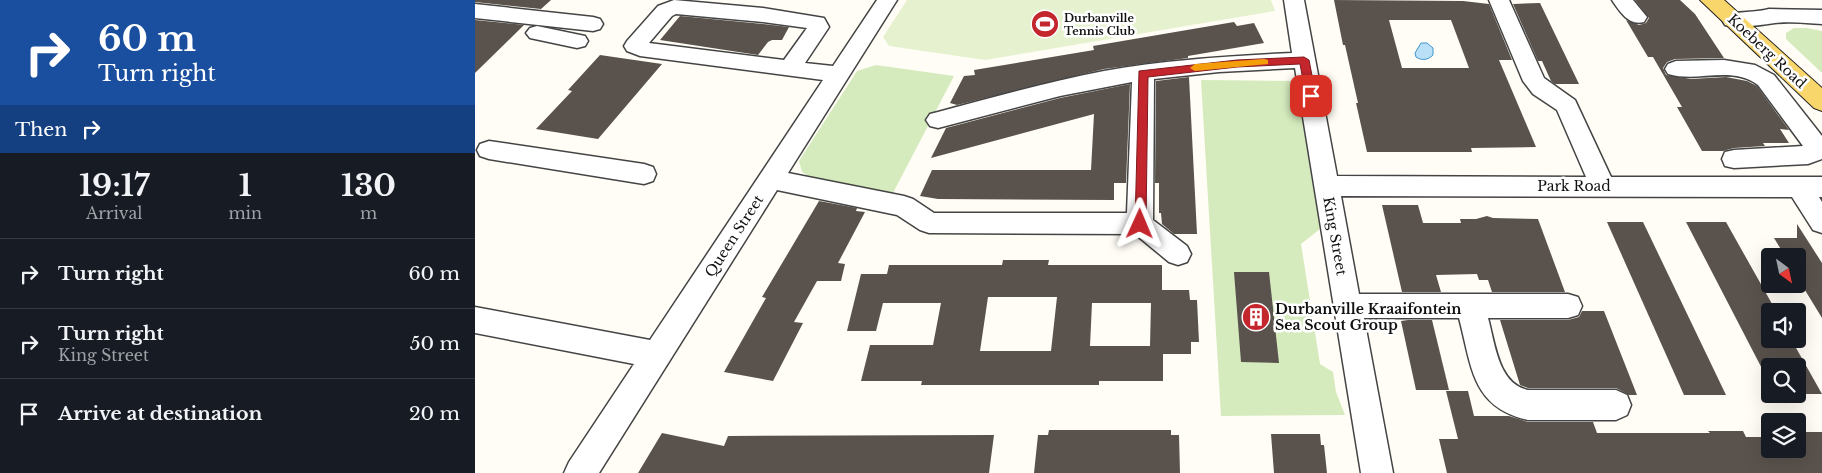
<!DOCTYPE html>
<style>
:root{--surface:#171b24;--page:#20242c;--text:#f1f3f6;--muted:#9ea1a6;--line:#363941}
body{margin:0;font-family:"Libre Baskerville",serif;background:var(--page);color:var(--text);height:100vh;display:flex;flex-direction:column;font-size:19px;white-space:nowrap}
*{box-sizing:border-box;margin:0}
p{font-size:16px;color:var(--muted)}
.icon{flex:none;width:28px;height:28px;fill:none;stroke:currentColor;stroke-width:2;stroke-linecap:round;stroke-linejoin:round}
.map{position:relative;flex:1;overflow:hidden}
.side{display:flex;flex-direction:column;background:var(--surface);width:475px}
.side>*{flex:none}
.hud{background:#1a4fa0;color:#fff;overflow:hidden}
.needle{width:32px;rotate:147deg}
.fabs{position:absolute;left:1286px;top:248px;display:grid;gap:10px}
.fabs a{display:grid;place-items:center;width:45px;height:45px;border-radius:5px;background:var(--surface);box-shadow:0 5px 20px #0002;font-size:25px}
.pin{position:absolute;display:grid;place-items:center;width:42px;height:42px;color:#fff;margin:-21px;border-radius:10px;box-shadow:0 2px 8px #0006}
.me{position:absolute;width:55px;margin:-28px;rotate:1deg;stroke-linejoin:round;filter:drop-shadow(0 0 4px #0008)}
.turn{display:flex;align-items:center;gap:18px;height:105px;padding:0 15px;font-size:22px}
.turn .icon{width:65px;height:65px;stroke-width:2.5}
.turn b{display:block;font-size:35px;line-height:42px}
.then{display:flex;align-items:center;height:48px;padding:0 15px;background:#0003;gap:10px;font-size:19px}
.eta{display:flex;justify-content:space-evenly;align-items:center;height:85px;text-align:center}
.eta b{font-size:30px;font-weight:700;line-height:35px}
ul{padding:0;list-style:none}
li{display:flex;align-items:center;gap:15px;height:70px;padding:0 15px;border-top:1px solid var(--line)}
li div{flex:1}
li b{display:block;font-size:19px}
li em{font-style:normal}
main{display:flex;flex:1;min-height:0}
.map>svg:first-child{display:block}
.green{fill:#d5ebbd}
.pitch{fill:#e6f2cf}
.water{fill:#b9e0f7;stroke:#3f96cf}
.building{fill:#5a524d;fill-rule:evenodd}
.lines{fill:none;stroke-linecap:round;stroke-linejoin:round}
.minor-casing{stroke:#444;stroke-width:3}
.major-casing{stroke:#222;stroke-width:2}
.minor{fill:#fff;fill-rule:evenodd}
.major{fill:#f9d66b;fill-rule:evenodd}
.route{fill:#c4262e;stroke:#7f191e}
.slow{fill:#f59e0b}
.labels{text-anchor:middle;stroke-width:5;stroke-linejoin:round;paint-order:stroke}
.far-poi-label{font-size:11px;font-weight:bold;fill:#111;stroke:#fff;text-anchor:start}
.street-label{font-size:14px;fill:#111;stroke:#fff}
.poi-label{font-size:14px;font-weight:bold;fill:#111;stroke:#fff;text-anchor:start}
</style>
<main>
<section class="side">
<div class="hud">
<div class="turn"><svg class="icon" aria-label="right" viewBox="0 0 24 24"><path d="M7 20v-9h11M14 6l5 5-5 5"/></svg><div><b>60 m</b>Turn right</div></div>
<div class="then">Then<svg class="icon" aria-label="right" viewBox="0 0 24 24"><path d="M7 20v-9h11M14 6l5 5-5 5"/></svg></div>
</div>
<div class="eta">
<div><b>19:17</b><p>Arrival</p></div>
<div><b>1</b><p>min</p></div>
<div><b>130</b><p>m</p></div>
</div>
<ul>
<li><svg class="icon" aria-label="right" viewBox="0 0 24 24"><path d="M7 20v-9h11M14 6l5 5-5 5"/></svg><div><b>Turn right</b></div><em>60 m</em></li>
<li><svg class="icon" aria-label="right" viewBox="0 0 24 24"><path d="M7 20v-9h11M14 6l5 5-5 5"/></svg><div><b>Turn right</b><p>King Street</p></div><em>50 m</em></li>
<li><svg class="icon" aria-label="arrive" viewBox="0 0 24 24"><path d="M6 21V4h12l-3 4 3 4H6"/></svg><div><b>Arrive at destination</b></div><em>20 m</em></li>
</ul>
</section>
<div class="map">
<svg width="1347" height="473" viewBox="0 0 1347 473">
<rect width="100%" height="100%" fill="#fffdf5"/>
<g class="green">
<path d="M1319,28H1332L1347,31V73L1311,39V33Z"/>
<path d="M401,65L479,76L418,193L330,177L332,175L327,172L324,161L382,71Z"/>
<path d="M726,80L821,81L845,229L826,244L845,364L858,372L861,392L870,415L746,416Z"/>
</g>
<path class="pitch" d="M432,0H796L800,11L510,60L414,46L408,37Z"/>
<path class="water" d="M946,43H952L958,48V55C953,60 947,61 941,57L940,53Z"/>
<g class="building">
<path d="M0,0H76L66,9L0,2Z"/>
<path d="M859,0L988,1L1014,4L1037,60H1024L1061,147L996,148L997,152H892L881,103H883L870,45H868ZM914,20H976L994,68H927Z"/>
<path d="M1160,0H1205L1220,14L1249,58L1200,59L1192,62L1188,68L1191,75L1216,79L1251,77L1272,81L1282,86L1314,130L1305,129L1314,143H1288L1290,146L1259,148L1248,151H1227L1202,107H1207L1178,57H1173L1151,20L1164,25L1171,23L1174,18Z"/>
<path d="M1065,3L1104,84H1080L1076,81L1067,61H1063L1038,4Z"/>
<path d="M205,16L288,24L314,27L307,40H297L293,42L283,55L185,40Z"/>
<path d="M0,20L49,25L0,73Z"/>
<path d="M759,22L762,26L779,23L789,43L713,56V58L629,69L482,105L475,103L489,76L500,75L499,70L619,50L618,46Z"/>
<path d="M125,55L187,64L123,139L61,129L97,91L93,90Z"/>
<path d="M714,77L722,234H699L687,224L686,213H684V183H680L681,81Z"/>
<path d="M655,84L651,183H639V200L463,199L445,196L457,170H616L619,114L456,158L471,128L585,98Z"/>
<path d="M344,201L382,208L381,211L390,212L363,263L370,264L366,281H342L319,322L328,323L298,381L249,372L291,298L287,297Z"/>
<path d="M907,205H943L948,223H986L985,219H1001L1012,216L1018,218L1063,219L1090,292H1017L1013,280H1004L1002,274L961,275L966,292H927Z"/>
<path d="M1132,222H1168L1251,395H1209Z"/>
<path d="M1211,222H1251L1301,311H1295V339H1316L1347,394H1301H1322V366H1295V384Z"/>
<path d="M1322,224L1347,263V318L1322,277V256H1310L1299,238H1322Z"/>
<path d="M528,260H574L573,265H687V290H714L715,300H722L724,342H716V354H688V381H624V385H446L447,381H386L395,345H458L466,303H408L401,331H372L386,274H412L414,265H527ZM513,297H582L576,351H505ZM617,303H676L675,346H615Z"/>
<path d="M759,272H794L804,363L766,362Z"/>
<path d="M1107,311H1129L1162,395H1154L1141,388H1053L1045,385L1025,320H1093L1104,317Z"/>
<path d="M933,320H957L974,390H941L926,321Z"/>
<path d="M971,391H993L999,416H1034L1053,422H1118L1122,433H1235L1233,431H1268L1271,437H1295V449H1322V432H1347V473H972L964,439H983Z"/>
<path d="M574,430H696V435H704L705,473H559L563,435H573Z"/>
<path d="M187,433L249,446L253,436L519,435L514,473H163Z"/>
<path d="M796,434H845L846,445H849L852,473H799Z"/>
</g>
<g class="lines">
<defs>
<g id="minor">
<path d="M199,0L288,8L349,18L354,27L330,63L358,66L402,0H422L313,173L429,196L438,199L459,213H652L657,82L585,96L463,128L455,126L451,120L455,114L463,112C518,97 573,82 629,71C691,60 754,56 817,53L809,0H829L862,176L1111,177L1082,110L1058,94L1048,81L1014,0H1034L1069,78L1100,100L1136,177H1347V197H1344L1347,202V233L1338,230L1317,197L866,196L884,294H1093L1103,297L1107,306L1103,315L1093,318H1013C1020,343 1023,384 1053,390H1141L1152,395L1156,405L1152,415L1141,420H1053C996,407 997,366 984,318H889L918,473H886L820,68L744,72L679,79L678,220L712,246L716,254L712,262L703,265L694,262L660,234L454,233L445,230L422,215L302,190L124,473H89L94,462L159,364L0,333V307L175,340L348,80L165,56L152,51L149,46L152,41L183,6ZM201,14L288,22L332,28L309,60L174,43L197,16Z"/>
<path d="M1137,0H1158L1172,17L1169,22C1154,26 1145,12 1137,0Z"/>
<path d="M0,4L118,17L125,19L128,24L125,29L118,31L0,18Z"/>
<path d="M1294,9L1347,10V24C1332,23 1315,21 1300,23C1284,25 1266,29 1250,25L1247,20L1250,15C1264,11 1279,13 1294,9Z"/>
<path d="M62,26L110,36L113,41L110,46L102,48L55,38L51,33L55,28Z"/>
<path d="M1249,60L1280,65L1299,75L1347,136V159L1333,164L1259,168L1250,166L1247,159L1250,152L1259,150L1328,146L1283,85C1256,65 1223,83 1193,74L1190,69L1193,64L1201,61Z"/>
<path d="M14,141L169,164L178,167L181,174L178,181L169,184L14,159L5,156L2,150L5,144Z"/>
</g>
<path id="major" d="M1225,0H1249L1347,88V111L1339,108Z"/>
</defs>
<use href="#minor" class="minor-casing"/>
<use href="#major" class="major-casing"/>
<use href="#minor" class="minor"/>
<use href="#major" class="major"/>
</g>
<path class="route" d="M829,57L834,60L841,96L836,100L831,96L825,64L762,67L673,77L671,224L669,227H661L660,224L664,71L762,60Z"/>
<path class="slow" d="M789,59L793,60V64L720,71L715,68L720,64Z"/>
<defs>
<symbol id="stadium-disc" viewBox="-11 -11 22 22"><circle r="9.5" fill="#c4262e" stroke="#fff"/><path d="M0-5a6.5 5 0 1 0 0 10a6.5 5 0 1 0 0-10ZM-3.5-1.8h7v3.6h-7Z" fill="#fff"/></symbol>
<symbol id="building-disc" viewBox="-11 -11 22 22"><circle r="9.5" fill="#c4262e" stroke="#fff"/><path d="M-4-6H4V6H1V3H-1V6H-4ZM-2.5-4.3h1.7v1.8h-1.7ZM.8-4.3h1.7v1.8H.8ZM-2.5-1h1.7V.8h-1.7ZM.8-1h1.7V.8H.8Z" fill="#fff"/></symbol>
</defs>
<g fill-rule="evenodd">
<use href="#stadium-disc" x="554" y="8" width="32" height="32"/>
<use href="#building-disc" x="765" y="301" width="32" height="32"/>
</g>
<g class="labels">
<g class="far-poi-label">
<text x="589" y="22">Durbanville<tspan x="589" dy="13">Tennis Club</tspan></text>
</g>
<g class="street-label">
<text transform="translate(1292 51) rotate(43)" y="5">Koeberg Road</text>
<text x="1099" y="191">Park Road</text>
<text transform="translate(259 236) rotate(-57)" y="5">Queen Street</text>
<text transform="translate(860 236) rotate(80)" y="5">King Street</text>
</g>
<g class="poi-label">
<text x="800" y="314">Durbanville Kraaifontein<tspan x="800" dy="16">Sea Scout Group</tspan></text>
</g>
</g>
</svg>
<div class="fabs">
<a><svg class="needle" viewBox="-14 -14 28 28"><path d="M0-13l5 13h-10z" fill="#e53935"/><path d="M0 13l5-13h-10z" fill="#9ea1a6"/></svg></a>
<a><svg class="icon" aria-label="sound" viewBox="0 0 24 24"><path d="M4 9h4l5-4v14l-5-4H4zM17 9q2 3 0 6"/></svg></a>
<a><svg class="icon" aria-label="search" viewBox="0 0 24 24"><circle cx="10" cy="10" r="6"/><path d="M15 15l6 6"/></svg></a>
<a><svg class="icon" aria-label="layers" viewBox="0 0 24 24"><path d="M12 4l9 5-9 5-9-5zM3 14l9 5 9-5"/></svg></a>
</div>
<div class="pin" style="left:836px;top:96px;background:#d93025"><svg class="icon" aria-label="arrive" viewBox="0 0 24 24"><path d="M6 21V4h12l-3 4 3 4H6"/></svg></div>
<svg class="me" style="left:665px;top:224px" viewBox="-20 -20 40 40"><path d="M0-17L14 15 0 8-14 15z" fill="#c4262e" stroke="#fff" stroke-width="4"/></svg>
</div>
</main>
